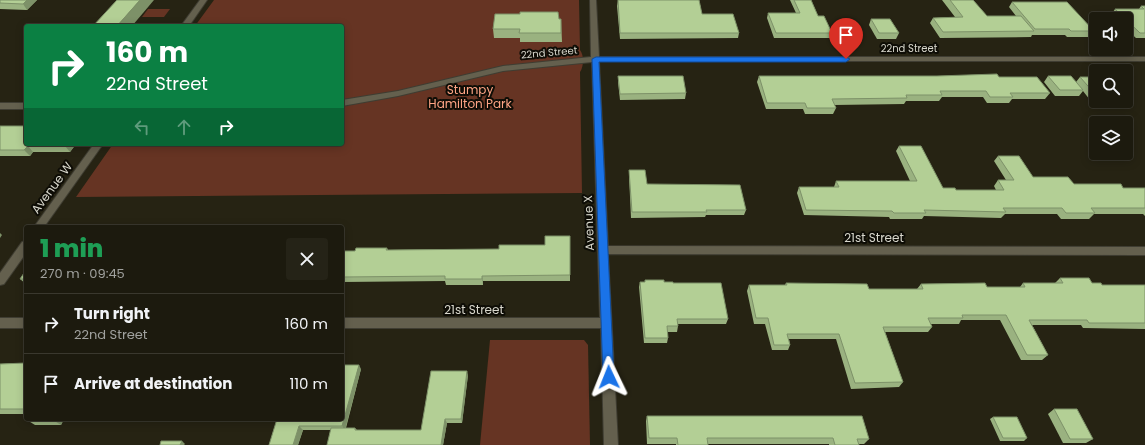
<!DOCTYPE html>
<meta charset="utf-8">
<style>
:root{--surface:#1c1a0e;--page:#252317;--text:#f1f3f6;--muted:#a0a19e;--line:#3a382e}
body{margin:0;font-family:Poppins,sans-serif;background:var(--page);color:var(--text);height:100vh;display:flex;flex-direction:column;font-size:15px;white-space:nowrap}
*{box-sizing:border-box;margin:0}
p{font-size:13px;color:var(--muted)}
.icon{flex:none;width:22px;height:22px;fill:none;stroke:currentColor;stroke-width:2;stroke-linecap:round;stroke-linejoin:round}
.map{position:relative;flex:1;overflow:hidden}
.side{position:absolute;left:24px;top:225px;width:320px;height:196px;display:flex;flex-direction:column;background:var(--surface);border-radius:4px;box-shadow:0 2px 10px #0003,0 0 0 1px var(--line)}
.side>*{flex:none}
.hud{position:absolute;left:24px;top:24px;width:320px;height:122px;border-radius:4px;box-shadow:0 2px 10px #0003,0 0 0 1px var(--line);background:#0b8043;color:#fff;overflow:hidden}
.tools{position:absolute;left:1089px;top:12px;display:grid;gap:8px}
.tools a{display:grid;place-items:center;width:44px;height:44px;border-radius:4px;background:var(--surface);box-shadow:0 2px 10px #0003,0 0 0 1px var(--line);font-size:20px}
.pin{position:absolute;display:grid;place-items:center;width:34px;height:34px;color:#fff;margin:-41px -17px;border-radius:50% 50% 50% 0;rotate:-45deg;box-shadow:0 0 4px #0007}
.pin .icon{rotate:45deg}
.me{position:absolute;width:44px;margin:-22px;rotate:358deg;stroke-linejoin:round;filter:drop-shadow(0 0 3px #0008)}
.turn{display:flex;align-items:center;gap:14px;height:84px;padding:0 16px;font-size:18px}
.turn .icon{width:52px;height:52px;stroke-width:2.5}
.turn b{display:block;font-size:28px;line-height:34px}
.lanes{display:flex;align-items:center;height:38px;padding:0 16px;background:#0003;justify-content:center;gap:20px;direction:ltr}
.lanes .off{opacity:.35}
.round{display:grid;place-items:center;flex:none;width:42px;height:42px;border-radius:4px;background:var(--page)}
.summary{display:flex;align-items:center;justify-content:space-between;height:68px;padding:0 16px}
h1{font-size:24px;font-weight:800;line-height:30px;color:#1e9e55}
ul{padding:0;list-style:none}
li{display:flex;align-items:center;gap:12px;height:60px;padding:0 16px;border-top:1px solid var(--line)}
li div{flex:1}
li b{display:block;font-size:15px}
li em{font-style:normal}
.map>svg:first-child{display:block}
.green{fill:#663423}
.lines{fill:none;stroke-linecap:round;stroke-linejoin:round}
.minor-casing{stroke:#3f3d32;stroke-width:2}
.minor{fill:#64604e;fill-rule:evenodd}
.wall{fill:#9ab280}
.shaded-wall{fill:#7d9168}
.building{fill:#b3cf95;stroke:#7d9168}
.route{fill:#1a73e8;stroke:#114b97}
.labels{text-anchor:middle;stroke-width:4;stroke-linejoin:round;paint-order:stroke}
.far-street-label{font-size:10px;fill:#d8d7cc;stroke:#0e0d06}
.park-label{font-size:12px;fill:#fda485;stroke:#0e0d06}
.street-label{font-size:12px;fill:#d8d7cc;stroke:#0e0d06}
</style>
<div class="map">
<svg width="1145" height="445" viewBox="0 0 1145 445">
<rect width="100%" height="100%" fill="#262313"/>
<g class="green">
<path d="M214,0H579L580,50C584,55 584,66 580,72L582,193L76,197L113,144H342V26H195Z"/>
<path d="M148,9H170L164,17H142Z"/>
<path d="M490,340H584L588,345L590,445H480Z"/>
</g>
<g class="lines">
<defs>
<g id="minor">
<path d="M200,0H207L189,26H181Z"/>
<path d="M590,0H596L599,57H1145V61H599L608,246L1145,247V255L608,254L618,445H604L601,328H342V318H600L592,62L503,71L398,96L342,106V100L398,91L503,66L591,57Z"/>
<rect x="0" y="103" width="26" height="6"/>
<path d="M94,144H103L44,227H34Z"/>
<path d="M26,241V253L4,284L0,285V273L22,242Z"/>
<rect x="0" y="318" width="26" height="10"/>
</g>
</defs>
<use href="#minor" class="minor-casing"/>
<use href="#minor" class="minor"/>
</g>
<g class="wall">
<path d="M0,0H37L27,10L0,9Z"/>
<path d="M618,0H699L702,14L739,33L738,38L620,39L617,6Z"/>
<path d="M790,0H811L818,16L832,33L830,38H774L767,18L768,13H796Z"/>
<path d="M942,0H973L987,16H1016L1009,7L1012,2L1094,31L1090,37H1067L1065,35H1032L1031,37L940,38L930,23L933,18L955,17Z"/>
<path d="M1141,6H1145V38H1136L1126,29V19H1115L1111,15L1115,9H1139Z"/>
<path d="M559,19H561L562,42H520V38H494L493,29Z"/>
<path d="M871,19L899,33L896,39H877L869,25Z"/>
<path d="M618,76L686,93L685,99L620,100L618,82Z"/>
<path d="M759,76L999,77L1050,93L1045,99H1012L1009,103H987L983,97H942L939,101H906L904,104L834,105L836,108L833,114H805L803,109H766L757,82Z"/>
<path d="M1048,76L1076,82L1080,77H1096V100H1090L1083,91L1079,96H1055L1044,82Z"/>
<path d="M0,126L76,144L70,152H33L30,156H0Z"/>
<path d="M899,146L943,188L956,190H996L994,186L998,180H1006L994,161L998,156L1033,177L1074,184L1123,188H1145V216L1143,214H1094L1089,219H1061L1057,214H1005L1001,218L924,216L922,219H890L889,217L804,215L797,193L799,187H834L836,181H910L896,151Z"/>
<path d="M629,170L647,184L746,210L744,215H706L705,217L631,218L629,176Z"/>
<path d="M570,236V281H483V285H446L445,281L342,282V251H355L387,248L388,250L499,249L545,245Z"/>
<path d="M26,270V284L20,279Z"/>
<path d="M1060,278L1102,285H1145V329L1083,328L1081,325H1032L1048,355L1042,360H1021L1000,320H961L959,324H931L932,327L928,332H885L903,382L899,387L851,389L836,339H789L790,345L788,350H772L765,324H754L747,291L749,285H785L786,283L869,289H917L921,284L987,287H1020L1023,283H1055Z"/>
<path d="M645,280L673,283L728,319L726,324H678V326L677,332H667L668,338L667,343H644L639,287L640,282H645Z"/>
<path d="M26,363V414H0V364Z"/>
<path d="M361,369L346,428H355L357,430H421L468,375L462,423H447L443,445L331,430H303L298,445H269Z"/>
<path d="M1054,409L1093,439L1086,443H1063L1048,414Z"/>
<path d="M647,416L869,439L864,444H859V445H829V444H708V445H676V444H647L646,421Z"/>
<path d="M993,417L1027,438L1024,441H1000L990,419Z"/>
<path d="M64,419L61,425H35L27,420Z"/>
<path d="M128,419H185L184,420H129Z"/>
</g>
<g class="shaded-wall">
<path d="M27,0H37L27,10L23,4Z"/>
<path d="M140,0H154L132,26H117Z"/>
<path d="M66,144H76L70,152L65,146Z"/>
<path d="M28,146L33,152L30,156L24,150Z"/>
<path d="M0,233L2,235L0,238Z"/>
<path d="M482,276L483,281V285L482,279Z"/>
<path d="M359,365L361,369L345,430L342,426Z"/>
<path d="M467,371L468,375L462,423L461,419Z"/>
<path d="M54,419H64L61,425L53,420Z"/>
<path d="M445,419L447,423L443,445H441Z"/>
<path d="M299,426L303,430L298,445H293Z"/>
<path d="M182,441L185,444L184,445H180Z"/>
</g>
<g class="building">
<path d="M0,0H27L23,4L0,3Z"/>
<path d="M117,0H140L117,26H93Z"/>
<path d="M618,0H699L702,14H733L739,33H620Z"/>
<path d="M794,0H811L818,16H824L832,33H776L768,13H800Z"/>
<path d="M950,0H973L987,16H1021L1034,31L943,32L933,18L963,17Z"/>
<path d="M1012,2H1067L1094,31H1071L1069,29H1035Z"/>
<path d="M1141,6H1145V33H1140L1115,9H1144Z"/>
<path d="M520,12H558L559,19H561V33H519L520,29H493L495,14H520Z"/>
<path d="M871,19H890L899,33H879Z"/>
<path d="M997,74L999,77H1037L1050,93H1010L1013,97H990L986,91H940L942,95H906L907,98L832,99L836,108H807L805,103H767L759,76H937Z"/>
<path d="M618,76H683L686,93L620,94Z"/>
<path d="M1048,76H1071L1083,90H1060Z"/>
<path d="M1080,77H1096V94H1095Z"/>
<path d="M0,126H26V144H66L65,146H28L24,150H0Z"/>
<path d="M899,146H921L943,188H955L956,190H1004L998,180H1014L998,156H1019L1033,177H1068L1074,184H1121L1123,188H1145V208H1091L1095,213H1066L1062,208H1003L1006,212L924,210L926,213H894L892,211L806,210L799,187H839L836,181H917Z"/>
<path d="M629,170H645L647,184L740,185L746,210H706L707,212H632Z"/>
<path d="M545,236H570V275L482,276V279H445V276L342,277V251H355L356,248H387L386,250L499,249V245H545Z"/>
<path d="M26,270V279H20Z"/>
<path d="M1060,278H1089L1092,283H1101L1102,285H1145V323H1089L1087,320H1029L1048,355H1027L1006,315H962L963,318H928L932,327H883L903,382L855,383L839,334H787L790,345H774L768,318H756L749,285H787L786,283L867,284L869,289H923L921,284L985,283L987,287H1025L1023,283H1063Z"/>
<path d="M645,280H664V282H673V283H721L728,319H677L678,326H667L668,338H645L640,282H645Z"/>
<path d="M26,363V409H0V364Z"/>
<path d="M342,365H359L342,426H299L293,445H269L277,419H342Z"/>
<path d="M431,371H467L461,419H445L441,445H327L331,428H355V430H421Z"/>
<path d="M1054,409H1077L1093,439H1070Z"/>
<path d="M647,416H862L869,439H857L859,445H835L833,438H707L708,445H678L677,438H649Z"/>
<path d="M993,417H1017L1027,438H1003Z"/>
<path d="M27,419H54L53,420H27Z"/>
<path d="M161,441H182L180,445H160Z"/>
</g>
<path class="route" d="M596,57H846L850,59L846,62H599L614,377L613,381L609,382L605,381L603,377L592,59Z"/>
<g class="labels">
<g class="far-street-label">
<text x="909" y="52">22nd Street</text>
<text transform="translate(549 52) rotate(-5)" y="4">22nd Street</text>
</g>
<g class="park-label">
<text x="470" y="94">Stumpy<tspan x="470" dy="14">Hamilton Park</tspan></text>
</g>
<g class="street-label">
<text transform="translate(52 188) rotate(-54)" y="4">Avenue W</text>
<text transform="translate(589 223) rotate(-92)" y="4">Avenue X</text>
<text x="874" y="242">21st Street</text>
<text x="474" y="314">21st Street</text>
</g>
</g>
</svg>
<div class="tools">
<a><svg class="icon" aria-label="sound" viewBox="0 0 24 24"><path d="M4 9h4l5-4v14l-5-4H4zM17 9q2 3 0 6"/></svg></a>
<a><svg class="icon" aria-label="search" viewBox="0 0 24 24"><circle cx="10" cy="10" r="6"/><path d="M15 15l6 6"/></svg></a>
<a><svg class="icon" aria-label="layers" viewBox="0 0 24 24"><path d="M12 4l9 5-9 5-9-5zM3 14l9 5 9-5"/></svg></a>
</div>
<div class="pin" style="left:846px;top:59px;background:#d93025"><svg class="icon" aria-label="arrive" viewBox="0 0 24 24"><path d="M6 21V4h12l-3 4 3 4H6"/></svg></div>
<svg class="me" style="left:609px;top:377px" viewBox="-20 -20 40 40"><path d="M0-17L14 15 0 8-14 15z" fill="#1a73e8" stroke="#fff" stroke-width="4"/></svg>
<div class="hud">
<div class="turn"><svg class="icon" aria-label="right" viewBox="0 0 24 24"><path d="M7 20v-9h11M14 6l5 5-5 5"/></svg><div><b>160 m</b>22nd Street</div></div>
<div class="lanes"><svg class="icon off" aria-label="left" viewBox="0 0 24 24"><path d="M17 20v-9H6M10 6l-5 5 5 5"/></svg><svg class="icon off" aria-label="ahead" viewBox="0 0 24 24"><path d="M12 20V5M6 11l6-6 6 6"/></svg><svg class="icon" aria-label="right" viewBox="0 0 24 24"><path d="M7 20v-9h11M14 6l5 5-5 5"/></svg></div>
</div>
<section class="side">
<div class="summary"><div><h1>1 min</h1><p>270 m · 09:45</p></div><a class="round"><svg class="icon" aria-label="close" viewBox="0 0 24 24"><path d="M6 6l12 12M18 6L6 18"/></svg></a></div>
<ul>
<li><svg class="icon" aria-label="right" viewBox="0 0 24 24"><path d="M7 20v-9h11M14 6l5 5-5 5"/></svg><div><b>Turn right</b><p>22nd Street</p></div><em>160 m</em></li>
<li><svg class="icon" aria-label="arrive" viewBox="0 0 24 24"><path d="M6 21V4h12l-3 4 3 4H6"/></svg><div><b>Arrive at destination</b></div><em>110 m</em></li>
</ul>
</section>
</div>
